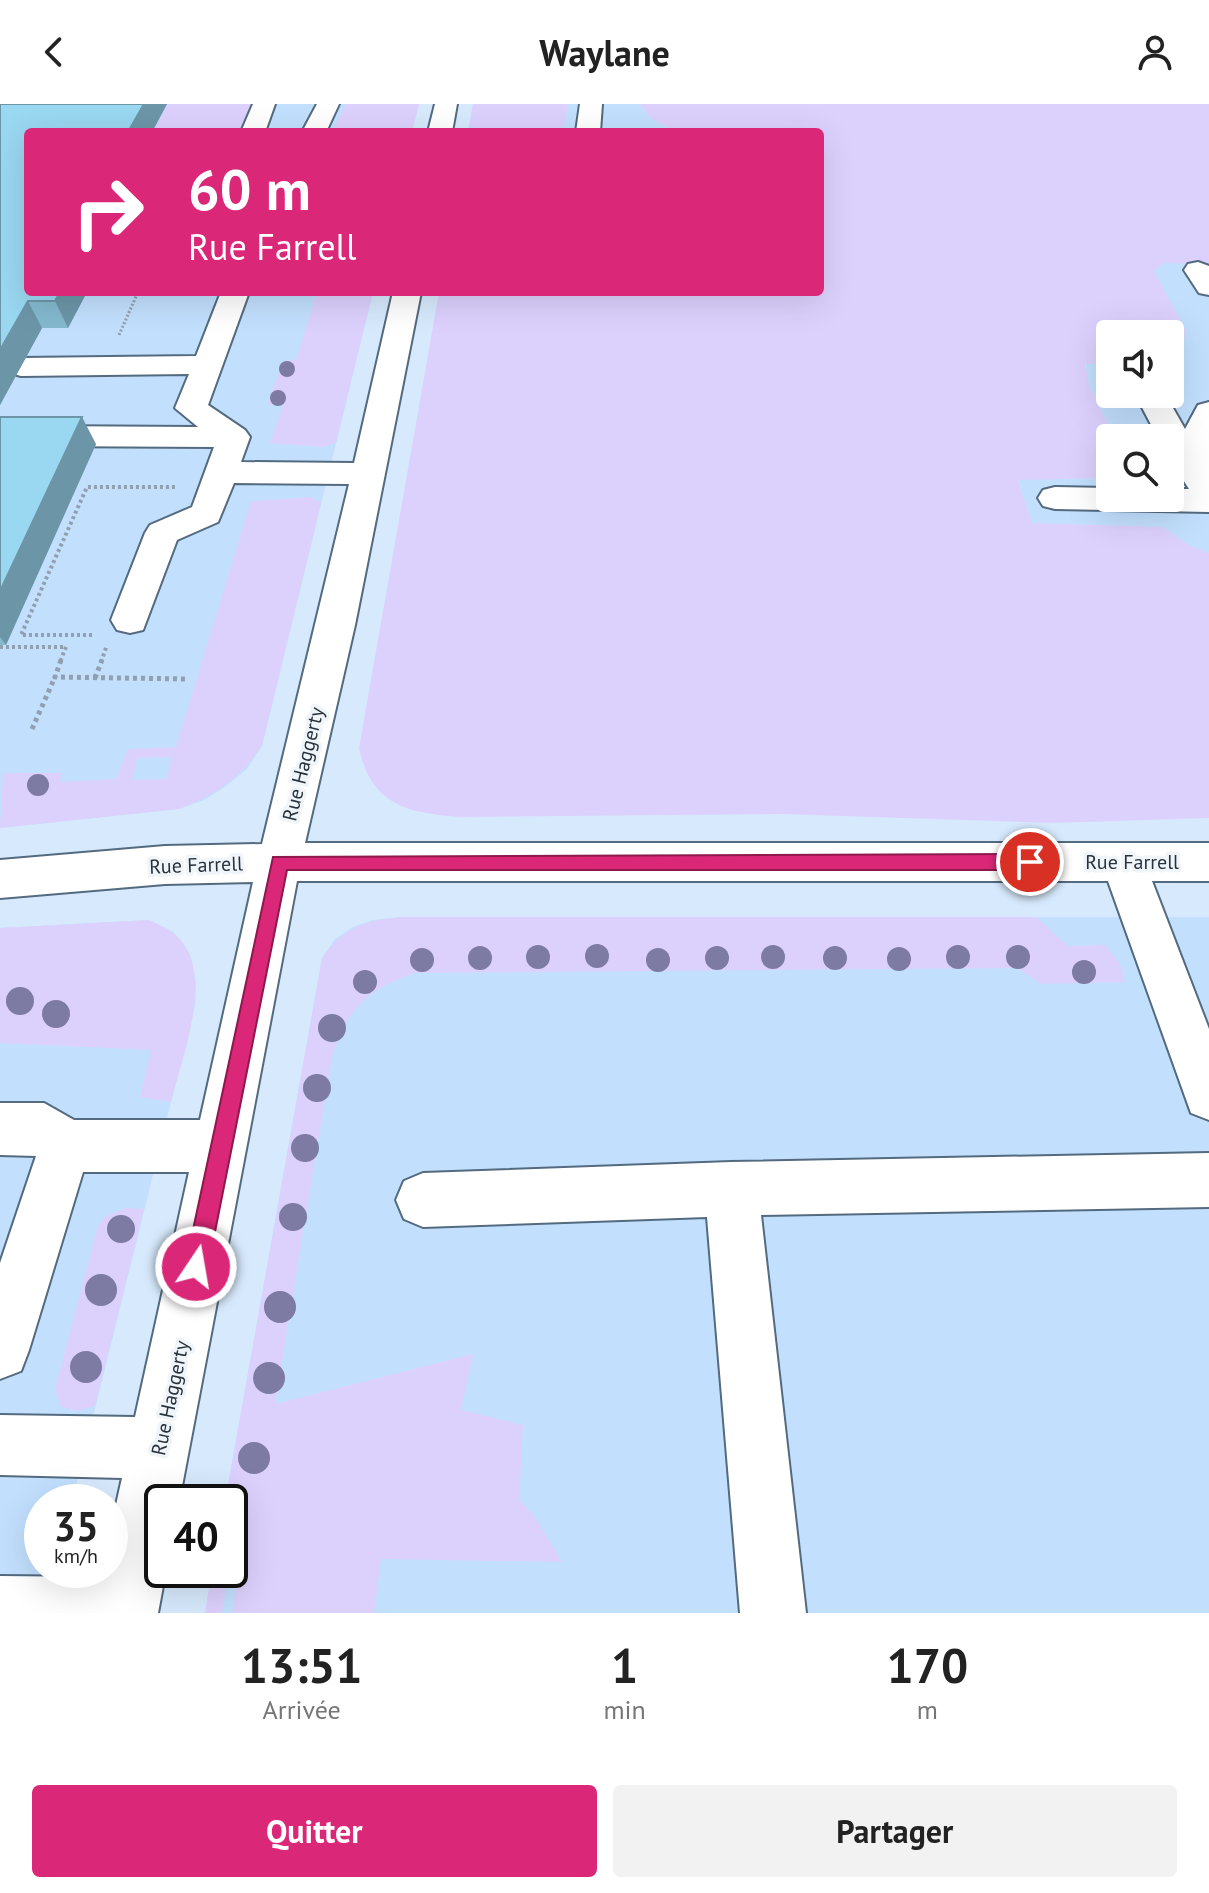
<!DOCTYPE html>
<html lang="fr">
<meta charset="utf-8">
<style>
:root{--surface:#fff;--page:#f2f2f2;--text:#222;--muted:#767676;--accent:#db2777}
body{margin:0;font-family:"PT Sans",sans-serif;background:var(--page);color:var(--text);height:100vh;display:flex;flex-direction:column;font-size:30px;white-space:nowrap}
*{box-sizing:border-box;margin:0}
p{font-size:26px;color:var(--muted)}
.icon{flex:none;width:44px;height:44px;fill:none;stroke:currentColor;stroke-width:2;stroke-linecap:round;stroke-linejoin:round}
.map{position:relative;height:1509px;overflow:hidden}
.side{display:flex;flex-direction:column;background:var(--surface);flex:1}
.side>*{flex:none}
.banner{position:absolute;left:24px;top:24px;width:800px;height:168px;border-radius:8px;box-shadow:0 8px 32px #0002;background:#db2777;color:#fff;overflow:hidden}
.tools{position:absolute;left:1096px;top:216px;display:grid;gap:16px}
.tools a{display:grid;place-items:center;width:88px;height:88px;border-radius:8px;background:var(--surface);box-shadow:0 8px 32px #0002;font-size:40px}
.speed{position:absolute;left:24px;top:1380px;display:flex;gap:16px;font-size:40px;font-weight:700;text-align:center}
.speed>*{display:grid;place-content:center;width:104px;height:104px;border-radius:50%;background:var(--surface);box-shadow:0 8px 32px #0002;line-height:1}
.speed small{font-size:20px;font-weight:400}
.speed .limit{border:4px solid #111;border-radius:12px;background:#fff;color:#111}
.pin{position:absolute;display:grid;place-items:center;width:68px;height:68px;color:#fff;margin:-34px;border:4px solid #fff;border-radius:50%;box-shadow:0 2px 8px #0007}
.me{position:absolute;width:88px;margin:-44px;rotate:12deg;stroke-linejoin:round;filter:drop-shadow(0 0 6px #0008)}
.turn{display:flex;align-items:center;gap:28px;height:168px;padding:0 32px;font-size:36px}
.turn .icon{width:104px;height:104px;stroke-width:2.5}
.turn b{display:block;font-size:56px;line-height:68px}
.eta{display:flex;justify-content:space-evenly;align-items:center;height:136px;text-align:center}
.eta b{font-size:48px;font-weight:600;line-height:56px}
.action{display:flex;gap:16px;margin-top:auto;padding:16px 32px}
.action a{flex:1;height:92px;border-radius:8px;background:var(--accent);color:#fff;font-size:32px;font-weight:600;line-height:92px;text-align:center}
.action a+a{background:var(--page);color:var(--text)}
header{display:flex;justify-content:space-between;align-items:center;height:104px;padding:0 32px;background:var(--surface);font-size:36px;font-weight:600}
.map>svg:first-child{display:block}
.built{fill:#c2e0fe}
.green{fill:#dcd1fd;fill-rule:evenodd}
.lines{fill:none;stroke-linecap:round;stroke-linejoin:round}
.minor-casing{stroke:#546a7f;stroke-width:4}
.path-far2{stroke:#90a0af;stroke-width:3;stroke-dasharray:2 2;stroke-linecap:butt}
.path-far1{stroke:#90a0af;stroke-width:4;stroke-dasharray:3 3;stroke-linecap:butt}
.path{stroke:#90a0af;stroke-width:5;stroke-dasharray:4 4;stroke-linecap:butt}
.minor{fill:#fff;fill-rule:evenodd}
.tree{fill:#7d7aa3}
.wall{fill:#84b9ce}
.shaded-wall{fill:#6c96a8}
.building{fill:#9ad7f0;stroke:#6c96a8;stroke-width:2}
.route{fill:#db2777;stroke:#8e194d;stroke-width:2}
.labels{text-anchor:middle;stroke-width:7;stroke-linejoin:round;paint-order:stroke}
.street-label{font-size:20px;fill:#28323b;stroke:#f0f5fa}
</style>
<header><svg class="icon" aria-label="back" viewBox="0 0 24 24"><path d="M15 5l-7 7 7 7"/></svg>Waylane<svg class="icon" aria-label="person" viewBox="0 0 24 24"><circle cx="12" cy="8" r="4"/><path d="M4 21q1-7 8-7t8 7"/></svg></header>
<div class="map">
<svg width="1209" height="1509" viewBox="0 0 1209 1509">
<rect width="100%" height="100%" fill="#d7eafd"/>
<g class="built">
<path d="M0,0H419L412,28H28V188H373L262,642L247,665L226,682L204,696L179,705L0,724Z"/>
<path d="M473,0H640L650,14L676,28H468Z"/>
<path d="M1209,145V592L1098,421L1032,420L1018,375L1110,374V394H1170V334H1115L1090,284L1085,259L1110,250V290H1170V230L1147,156Z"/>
<path d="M401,813H1209V1509H205L212,1466H230V1398H225L322,854L335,835L353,823L373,816Z"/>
<path d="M149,816L173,828L190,850L196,877L195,901L72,1398H42V1466H54L45,1509H0V824Z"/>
</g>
<g class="green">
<path d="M167,0H251L243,28H152Z"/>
<path d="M346,0H419L412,28H332Z"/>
<path d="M473,0H568L564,21L559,25L501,27L469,23Z"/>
<path d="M640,0H1209V160L1164,159L1154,167L1185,225L1184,238L1170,237V230H1110V260H1085L1090,284L1115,334H1110V374L1018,376L1032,419L1164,423L1188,441L1209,449V714L1053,719L782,710L460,713C407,709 371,701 359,644L439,188H820V28H676L650,14Z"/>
<path d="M317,188H373L336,339L322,343L270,339L283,301H267L283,257L296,256Z"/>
<path d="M312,393L321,399L262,642C240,674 215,692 179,705L0,724L3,669H62L60,678L116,675L128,645L176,643L251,397ZM172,653L166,675L132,676L137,654Z"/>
<path d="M401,813H1036L1068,842L1105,841L1120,860L1125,878L1041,880L1017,864L415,869C365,886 345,907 331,958L275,1300L473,1250L461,1306L523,1321L519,1396L533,1410L562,1458L381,1455L374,1509H232L238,1471H228L222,1509H205L212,1466H230V1398H225L322,854C342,824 366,816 401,813Z"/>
<path d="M149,816C157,820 165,823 172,828C219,863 182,952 171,998L140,993L151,946L0,939V824Z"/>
<path d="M126,1104L144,1105L95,1302L76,1307L61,1303L55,1285L98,1121L106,1112Z"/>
</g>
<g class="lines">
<defs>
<g id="minor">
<path d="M253,0H275L265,28H241Z"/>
<path d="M317,0H339L326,28H302Z"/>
<path d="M435,0H457L452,28H428Z"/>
<path d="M580,0H602L600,28H576Z"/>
<path d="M1198,158L1209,162V191L1199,189L1184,166L1188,160Z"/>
<path d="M221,188H249L208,301L245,326L250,333L241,358L354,359L393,188H421L355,521L305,739H1209V777H1152L1209,925V1016L1191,1009L1108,777H297L179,1398H162V1466H166L158,1509H0V1472L100,1473L102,1466H110V1428L122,1374L0,1371V1311L135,1313L189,1068H83L29,1246L21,1267L0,1275V1159L36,1052L0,1051V999H44L74,1016H200L253,778L165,780L0,794V756L165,742L262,740L349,380L234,379L218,418L177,436L143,526L130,529L117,526L111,516L145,429L150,421L192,403L214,343L33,342L22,339L17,332L22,325L33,322L198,323L175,304L189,270L21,272L10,269L6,263L10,257L21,254L196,252Z"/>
<path d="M1135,290H1165L1185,325L1198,301L1209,298V408L1055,405L1043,402L1038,394L1043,386L1055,383L1110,384V394H1170V385H1189L1170,356V334H1158Z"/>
<path d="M1209,1049V1103L761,1111L806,1509H740L707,1113L423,1123L404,1115L396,1096L404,1077L423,1069L731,1058Z"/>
</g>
</defs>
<use href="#minor" class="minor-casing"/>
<path class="path-far2" d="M119,231L138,188"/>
<g class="path-far1">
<path d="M92,531H21L87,383H177"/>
<path d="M0,543H66L60,558"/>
<path d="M101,558L107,541"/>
</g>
<g class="path">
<path d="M61,556L55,573L186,575"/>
<path d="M95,574L102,556"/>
<path d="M32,625L55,573"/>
</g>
<use href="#minor" class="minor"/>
</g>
<g class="tree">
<circle cx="287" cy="265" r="8"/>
<circle cx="278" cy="294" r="8"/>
<circle cx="38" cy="681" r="11"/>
<circle cx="597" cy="852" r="12"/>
<circle cx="538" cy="853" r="12"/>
<circle cx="773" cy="853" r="12"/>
<circle cx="958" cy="853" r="12"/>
<circle cx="1018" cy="853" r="12"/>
<circle cx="480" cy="854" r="12"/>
<circle cx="717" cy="854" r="12"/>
<circle cx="835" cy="854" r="12"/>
<circle cx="899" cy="855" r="12"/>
<circle cx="422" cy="856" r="12"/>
<circle cx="658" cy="856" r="12"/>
<circle cx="1084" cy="868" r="12"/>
<circle cx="365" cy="878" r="12"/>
<circle cx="20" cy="897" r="14"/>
<circle cx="56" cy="910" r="14"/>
<circle cx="332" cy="924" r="14"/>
<circle cx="317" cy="984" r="14"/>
<circle cx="305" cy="1044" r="14"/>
<circle cx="293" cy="1113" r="14"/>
<circle cx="121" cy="1125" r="14"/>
<circle cx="101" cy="1186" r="16"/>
<circle cx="280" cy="1203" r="16"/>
<circle cx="86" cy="1263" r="16"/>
<circle cx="269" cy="1274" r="16"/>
<circle cx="254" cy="1354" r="16"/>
</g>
<g class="wall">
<path d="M0,0H167L152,28H28L87,188L68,224H42L0,301Z"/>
<path d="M0,313L96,340L6,541H0Z"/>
</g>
<g class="shaded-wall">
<path d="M144,0H167L152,28H128Z"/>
<path d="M60,188H87L68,224L55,197Z"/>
<path d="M28,197L42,224L0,301V246Z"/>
<path d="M82,313L96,340L6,541L0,533V487Z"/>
</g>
<g class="building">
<path d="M0,0H144L128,28H28V188H60L55,197H28L0,246Z"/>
<path d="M0,313H82L0,487Z"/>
</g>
<path class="route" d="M1030,750L1036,753L1039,758L1036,764L1030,766H287L208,1163L205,1171L196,1174L188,1171L185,1163L273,753Z"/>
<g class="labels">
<g class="street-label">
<text transform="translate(303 660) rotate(-76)" y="7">Rue Haggerty</text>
<text x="1132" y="765">Rue Farrell</text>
<text transform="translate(196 761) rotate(-2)" y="7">Rue Farrell</text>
<text transform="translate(170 1294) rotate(-78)" y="7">Rue Haggerty</text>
</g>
</g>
</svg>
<div class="tools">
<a><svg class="icon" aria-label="sound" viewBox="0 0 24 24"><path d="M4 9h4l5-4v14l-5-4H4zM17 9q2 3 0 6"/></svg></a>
<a><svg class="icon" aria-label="search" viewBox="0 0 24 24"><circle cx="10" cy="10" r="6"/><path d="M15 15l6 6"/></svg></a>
</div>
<div class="speed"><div>35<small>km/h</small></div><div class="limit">40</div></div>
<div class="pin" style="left:1030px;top:758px;background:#d93025"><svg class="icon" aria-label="arrive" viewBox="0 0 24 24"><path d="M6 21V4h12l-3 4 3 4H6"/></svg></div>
<svg class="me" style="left:196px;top:1163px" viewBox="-20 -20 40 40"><circle r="17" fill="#db2777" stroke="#fff" stroke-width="3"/><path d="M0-11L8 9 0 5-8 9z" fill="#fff"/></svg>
<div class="banner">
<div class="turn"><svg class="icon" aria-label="right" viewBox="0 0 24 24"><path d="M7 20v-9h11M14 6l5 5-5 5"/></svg><div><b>60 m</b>Rue Farrell</div></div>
</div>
</div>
<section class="side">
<div class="eta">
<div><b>13:51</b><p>Arrivée</p></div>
<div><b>1</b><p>min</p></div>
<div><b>170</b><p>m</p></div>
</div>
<div class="action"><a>Quitter</a><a>Partager</a></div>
</section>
